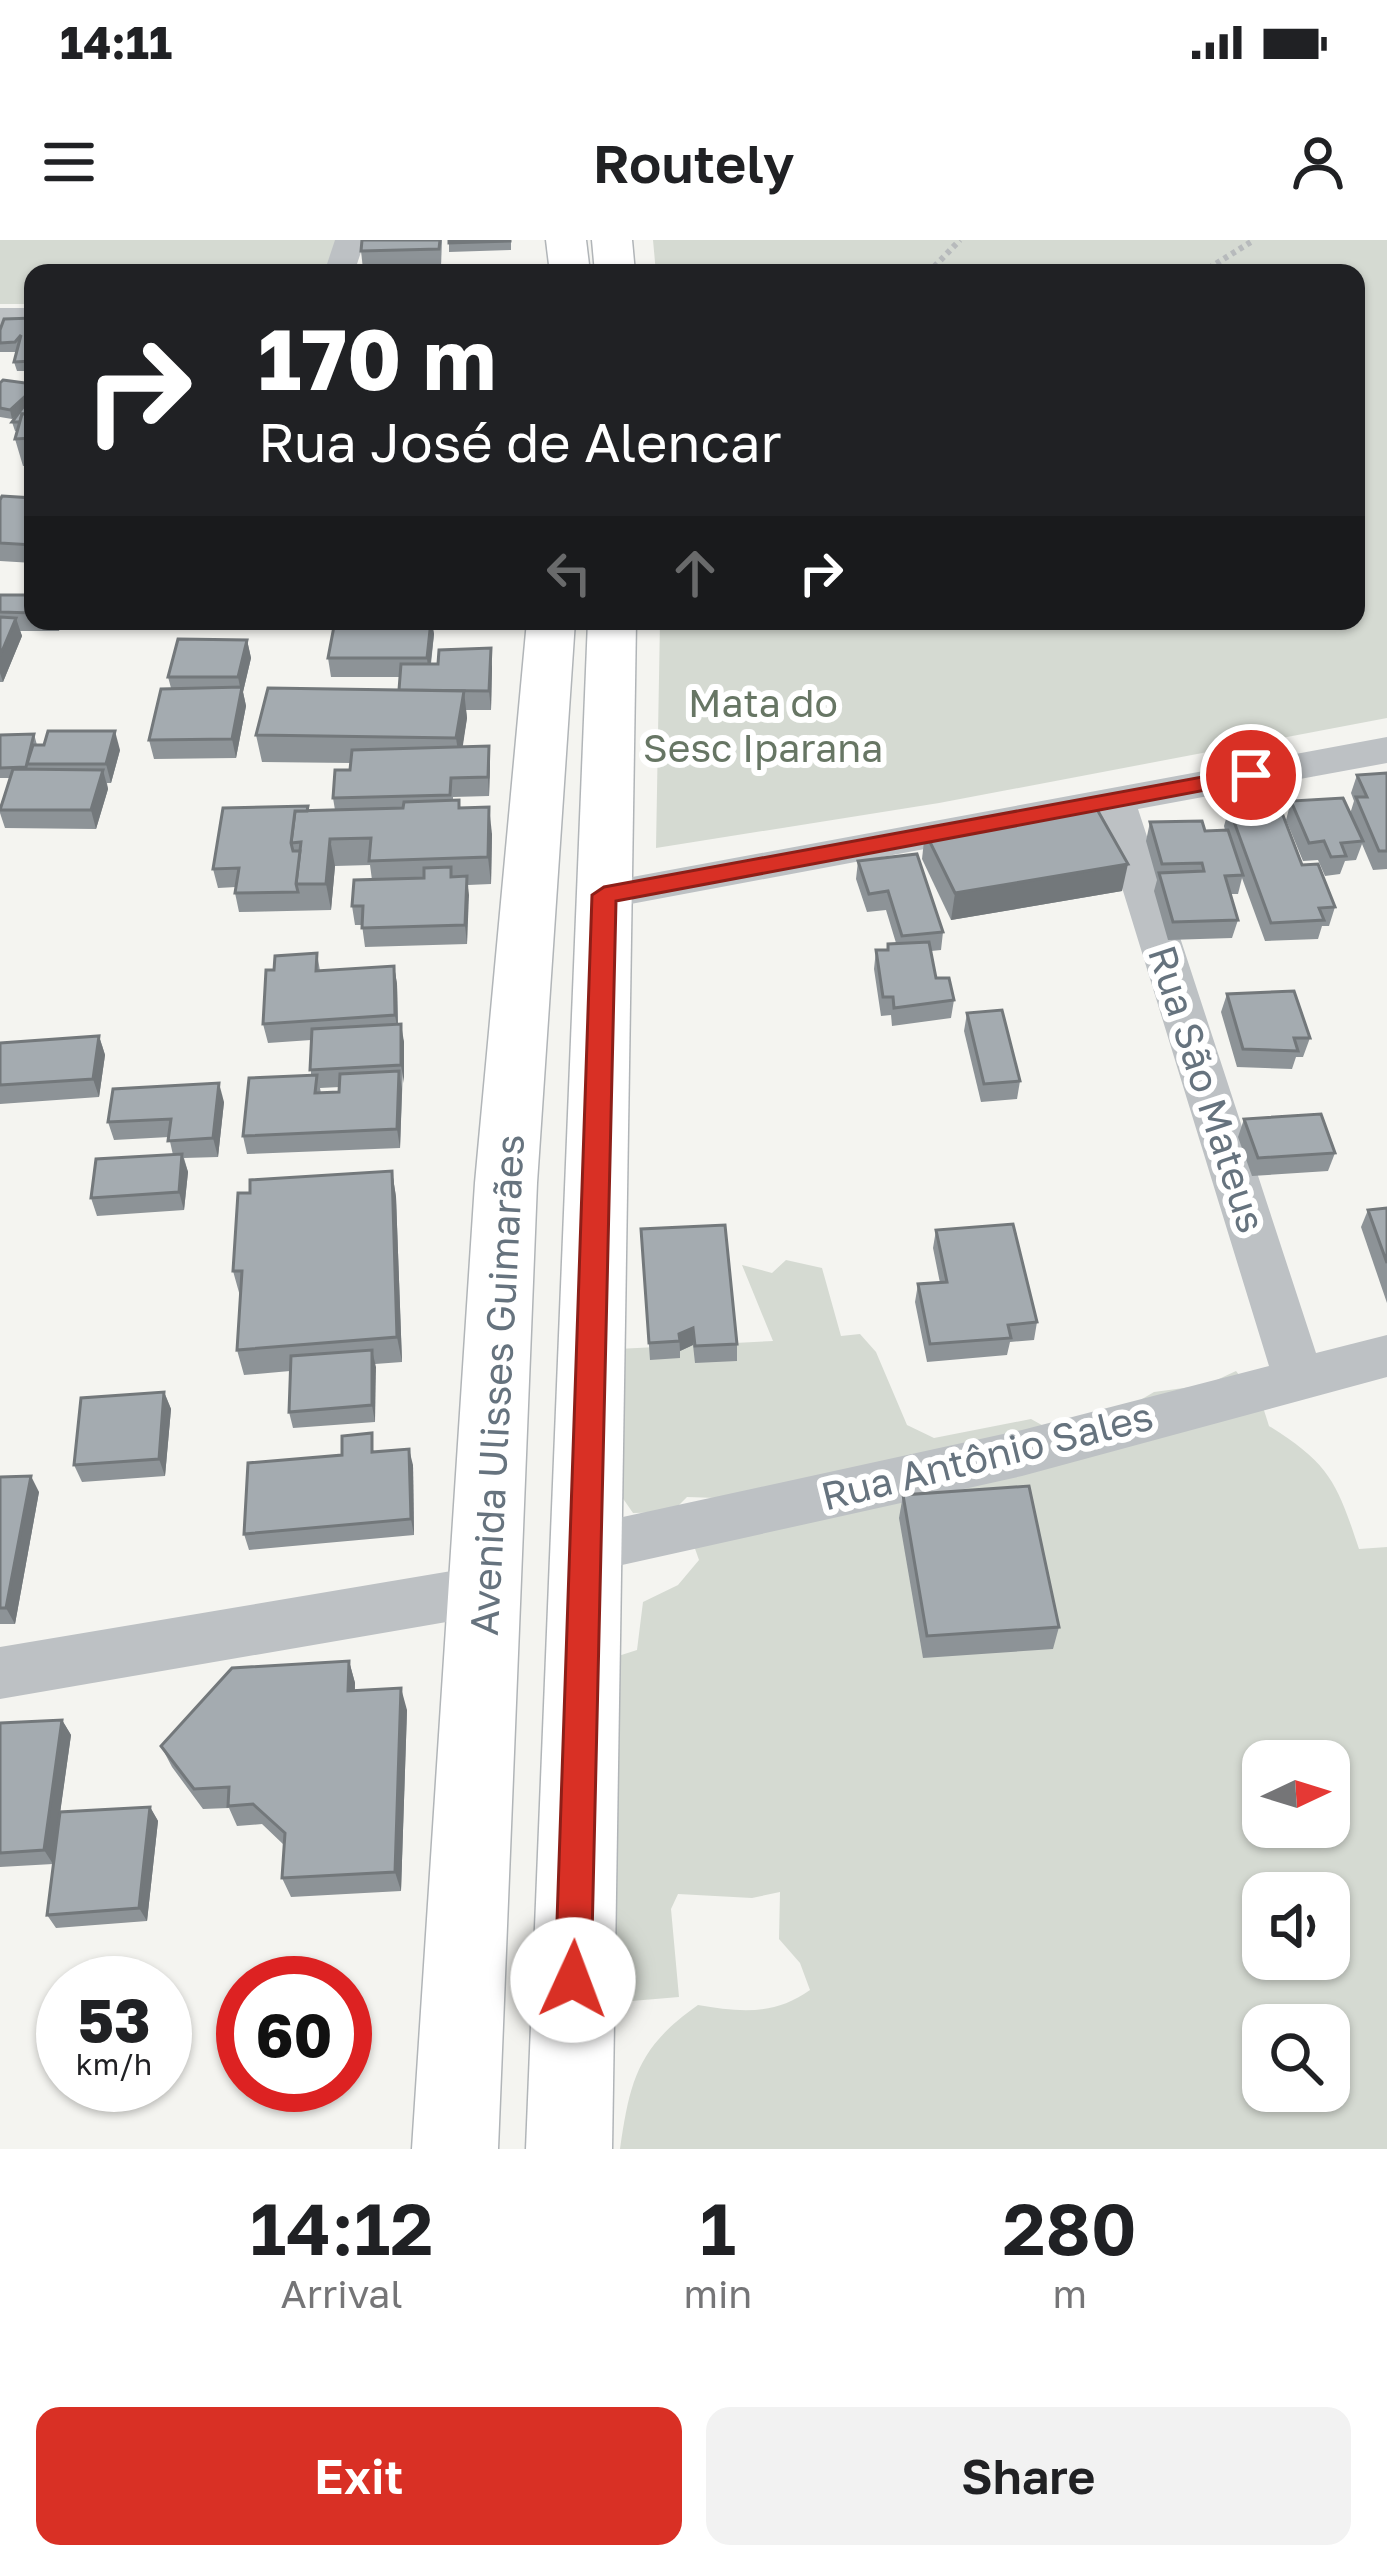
<!DOCTYPE html>
<meta charset="utf-8">
<style>
:root{--surface:#fff;--page:#f2f2f2;--text:#202124;--muted:#757577;--accent:#d93025}
body{margin:0;font-family:"Golos Text",sans-serif;background:var(--page);color:var(--text);height:100vh;display:flex;flex-direction:column;font-size:45px;white-space:nowrap}
*{box-sizing:border-box;margin:0}
p{font-size:39px;color:var(--muted)}
.icon{flex:none;width:66px;height:66px;fill:none;stroke:currentColor;stroke-width:2;stroke-linecap:round;stroke-linejoin:round}
.map{position:relative;height:1909px;overflow:hidden}
.side{display:flex;flex-direction:column;background:var(--surface);flex:1}
.side>*{flex:none}
.banner{position:absolute;left:24px;top:24px;width:1341px;height:366px;border-radius:24px;box-shadow:0 3px 9px #0004;background:#202124;color:#fff;overflow:hidden}
.needle{width:78px;rotate:86deg}
.tools{position:absolute;left:1242px;top:1500px;display:grid;gap:24px}
.tools a{display:grid;place-items:center;width:108px;height:108px;border-radius:24px;background:var(--surface);box-shadow:0 3px 9px #0004;font-size:60px}
.speed{position:absolute;left:36px;top:1716px;display:flex;gap:24px;font-size:60px;font-weight:700;text-align:center}
.speed>*{display:grid;place-content:center;width:156px;height:156px;border-radius:50%;background:var(--surface);box-shadow:0 3px 9px #0004;line-height:1}
.speed small{font-size:30px;font-weight:400}
.speed .limit{border:18px solid #d22;background:#fff;color:#111}
.pin{position:absolute;display:grid;place-items:center;width:102px;height:102px;color:#fff;margin:-51px;border:6px solid #fff;border-radius:50%;box-shadow:0 3px 12px #0007}
.me{position:absolute;width:132px;margin:-66px;rotate:2deg;stroke-linejoin:round;filter:drop-shadow(0 0 9px #0008)}
.turn{display:flex;align-items:center;gap:42px;height:252px;padding:0 36px;font-size:54px}
.turn .icon{width:156px;height:156px;stroke-width:2.5}
.turn b{display:block;font-size:84px;line-height:102px}
.lanes{display:flex;align-items:center;height:114px;padding:0 36px;background:#0003;justify-content:center;gap:60px;direction:ltr}
.lanes .off{opacity:.35}
.eta{display:flex;justify-content:space-evenly;align-items:center;height:204px;text-align:center}
.eta b{font-size:72px;font-weight:600;line-height:84px}
.action{display:flex;gap:24px;margin-top:auto;padding:24px 36px}
.action a{flex:1;height:138px;border-radius:24px;background:var(--accent);color:#fff;font-size:48px;font-weight:600;line-height:138px;text-align:center}
.action a+a{background:var(--page);color:var(--text)}
.status{display:flex;justify-content:space-between;align-items:center;height:84px;padding:0 60px;background:var(--surface);direction:ltr}
.status svg{height:33px;fill:currentColor}
header{display:flex;justify-content:space-between;align-items:center;height:156px;padding:0 36px;background:var(--surface);font-size:54px;font-weight:600}
.map>svg:first-child{display:block}
.green{fill:#d5dad2;fill-rule:evenodd}
.lines{fill:none;stroke-linecap:round;stroke-linejoin:round}
.major-casing{stroke:#b1b5b8;stroke-width:3}
.path{stroke:#b7babc;stroke-width:6;stroke-dasharray:4.5 4.5;stroke-linecap:butt}
.minor{fill:#bdc1c4;fill-rule:evenodd}
.major{fill:#fff;fill-rule:evenodd}
.wall{fill:#8d9397;fill-rule:evenodd}
.shaded-wall{fill:#73787b}
.building{fill:#a4abb0;stroke:#73787b;stroke-width:3}
.route{fill:#d93025;stroke:#8d1f18;stroke-width:3}
.labels{text-anchor:middle;stroke-width:12;stroke-linejoin:round;paint-order:stroke}
.park-label{font-size:39px;fill:#677664;stroke:#fff}
.street-label{font-size:39px;fill:#66737e;stroke:#fff}
</style>
<div class="status"><b>14:11</b><svg viewBox="0 0 49 12"><path d="M0 12V9h3v3zM5 12V6h3v6zM10 12V3h3v9zM15 12V0h3v12zM26 1h20v11H26zM47 4h2v5h-2z"/></svg></div>
<header><svg class="icon" aria-label="menu" viewBox="0 0 24 24"><path d="M4 6h16M4 12h16M4 18h16"/></svg>Routely<svg class="icon" aria-label="person" viewBox="0 0 24 24"><circle cx="12" cy="8" r="4"/><path d="M4 21q1-7 8-7t8 7"/></svg></header>
<div class="map">
<svg width="1387" height="1909" viewBox="0 0 1387 1909">
<rect width="100%" height="100%" fill="#f4f4f0"/>
<g class="green">
<path d="M0,0H336L326,33H33V64H0Z"/>
<path d="M653,0H1387V478L939,563L656,608L660,381H1356V33H656Z"/>
<path d="M786,1020L822,1028L841,1096L860,1094L876,1112L907,1185L934,1198L1031,1179L1058,1194L1113,1176L1154,1152L1206,1145L1236,1131L1262,1164L1269,1186C1330,1224 1337,1243 1359,1309L1387,1307V1909H620C630,1840 638,1807 698,1765C739,1772 774,1776 810,1750L800,1723L779,1699L780,1652L752,1658L678,1654L671,1669L679,1757L620,1762L598,1460L612,1418L637,1410L643,1362L678,1345L699,1320L693,1303L717,1258L687,1257L672,1272L633,1273L615,1247L598,1110L773,1101L742,1025L772,1033ZM1263,1521H1329V1587H1263ZM1263,1653H1329V1719H1263ZM1263,1785H1329V1851H1263Z"/>
</g>
<g class="lines">
<defs>
<g id="major">
<path d="M546,0H586L590,33H550Z"/>
<path d="M592,0H632L635,33H595Z"/>
<path d="M527,381H575L537,943L498,1909H412L475,943Z"/>
<path d="M588,381H636L612,1909H526Z"/>
</g>
</defs>
<use href="#major" class="major-casing"/>
<g class="path">
<path d="M928,33L960,0"/>
<path d="M1201,33L1254,0"/>
</g>
<g class="minor">
<path d="M335,0H365L354,33H324Z"/>
<rect x="0" y="68" width="33" height="18"/>
<path d="M1387,497V523L1138,569L1316,1113L1387,1095V1137L1022,1236L586,1333L567,1326L559,1309L567,1292L586,1285L1022,1190L1269,1126L1100,576L604,669L589,665L583,655L589,645Z"/>
<path d="M487,1325L507,1332L515,1350L507,1368L487,1375L0,1459V1407Z"/>
</g>
<use href="#major" class="major"/>
</g>
<g class="wall">
<path d="M442,0L441,27L363,29L361,11Z"/>
<path d="M449,0H511V10L449,12Z"/>
<path d="M33,78V131H17L14,122L17,112H0V90Z"/>
<path d="M0,143L26,167L33,168V225L23,226L15,199L17,191H15L12,182L16,176L12,179L0,177Z"/>
<path d="M33,258V323L0,321V260Z"/>
<path d="M0,355H33V381H62L59,391H20L22,396L3,442H0Z"/>
<path d="M335,381H432L434,394L431,424L492,427L491,470H466L467,478L462,507L490,525L489,556L453,557V560H459L460,567L492,594L491,644L468,645L467,704L365,707L362,685H355L352,666L372,640L370,625L335,626L331,670L239,672L235,653L236,647L218,648L213,629L309,571L335,570L333,558L350,530L351,523L262,522L256,495L399,450L400,437H331L328,418Z"/>
<path d="M247,400L251,418L243,452L246,466L236,518L154,519L149,500L171,448L168,437Z"/>
<path d="M34,494L37,505L120,510L111,543H107L108,549L96,589L5,588L0,573V566L10,538H0V495Z"/>
<path d="M1387,533V629L1373,630L1362,604L1356,620L1345,621L1340,634L1325,636L1318,620L1303,621L1286,580L1291,561L1350,574L1354,561L1351,553L1357,535Z"/>
<path d="M1229,568L1302,625L1335,667L1329,686H1322L1318,699L1265,701L1242,638L1238,654H1230L1238,680L1232,698L1168,700L1154,651L1157,640L1146,601L1150,582L1205,591L1225,590L1224,586Z"/>
<path d="M925,592L1122,651L951,680L922,619Z"/>
<path d="M858,621L943,692L941,710L931,711L936,738L954,760L951,778L892,786L891,775L881,776L874,729L876,710H887L896,703L886,670L867,672L856,639Z"/>
<path d="M317,713L320,731L394,726L397,744L398,784L404,802L400,908L247,914L243,896L311,835V800L268,803L263,784L274,730ZM340,847L339,852L321,853L320,848Z"/>
<path d="M1227,754L1310,798L1303,817H1296L1292,829L1237,827L1221,772Z"/>
<path d="M967,773L1020,841L1017,859L981,862L964,791Z"/>
<path d="M99,796L105,815L99,857L0,864V803Z"/>
<path d="M224,862L218,917L184,918L188,932L184,970L97,976L91,958L173,915L169,897L114,900L108,882Z"/>
<path d="M1244,879L1335,913L1328,931L1252,936L1238,897Z"/>
<path d="M392,931L396,957L402,1122L375,1124V1182L293,1188L289,1172L290,1131L244,1135L237,1110L240,1056L233,1031L250,953Z"/>
<path d="M1387,968V1063L1361,987L1368,970Z"/>
<path d="M641,989L737,1104V1121L695,1123L693,1105L680,1111V1118L650,1120Z"/>
<path d="M936,990L1037,1082L1034,1100L1010,1102L1007,1115L927,1122L915,1062L918,1044L940,1043L933,1008Z"/>
<path d="M164,1152L171,1169L165,1236L82,1242L74,1225Z"/>
<path d="M376,1211L413,1225L414,1295L249,1310L244,1294Z"/>
<path d="M0,1237L39,1252L15,1384H0Z"/>
<path d="M903,1255L1059,1387L1053,1409L923,1418L899,1278Z"/>
<path d="M349,1421L355,1443V1451L407,1470L401,1651L291,1657L282,1638L284,1605L262,1584L237,1586L229,1568L203,1569L172,1527L161,1506Z"/>
<path d="M62,1480L71,1495L60,1572L150,1567L158,1581L147,1681L56,1688L47,1675L53,1624L0,1627V1483Z"/>
</g>
<g class="shaded-wall">
<path d="M33,149V160L12,179L10,170Z"/>
<path d="M16,378L22,396L3,442L0,433V416Z"/>
<path d="M431,381L434,394L429,437L427,418Z"/>
<path d="M247,400L251,418L243,452L246,466L236,518L232,499L241,452L238,437Z"/>
<path d="M491,408L492,427L491,470L489,451Z"/>
<path d="M464,451L467,478L460,525L456,498Z"/>
<path d="M115,491L120,510L111,543L106,524Z"/>
<path d="M489,506L490,525L489,556L488,537Z"/>
<path d="M103,530L108,549L96,589L91,570Z"/>
<path d="M489,567L492,594L491,644L488,617Z"/>
<path d="M330,599L335,626L331,670L326,644Z"/>
<path d="M1128,624L1122,651L951,680L955,653Z"/>
<path d="M467,636L469,655L467,704L465,685Z"/>
<path d="M394,726L397,744L398,793L395,775Z"/>
<path d="M401,784L404,802V843L401,825Z"/>
<path d="M99,796L105,815L99,857L93,839Z"/>
<path d="M399,831L402,849L400,908L397,889Z"/>
<path d="M219,843L224,862L218,917L213,898Z"/>
<path d="M182,914L188,932L184,970L179,952Z"/>
<path d="M392,931L396,957L402,1122L397,1097Z"/>
<path d="M693,1088V1105L680,1111L679,1094Z"/>
<path d="M372,1110L376,1127L375,1182L372,1165Z"/>
<path d="M164,1152L171,1169L165,1236L159,1219Z"/>
<path d="M409,1209L413,1225L414,1295L411,1279Z"/>
<path d="M31,1236L39,1252L15,1384L6,1368Z"/>
<path d="M349,1421L355,1443L354,1473L348,1451Z"/>
<path d="M401,1448L407,1470L401,1651L395,1632Z"/>
<path d="M62,1480L71,1495L53,1624L44,1610Z"/>
<path d="M150,1567L158,1581L147,1681L139,1668Z"/>
</g>
<g class="building">
<path d="M362,0H440L439,9L361,11Z"/>
<path d="M449,0H510V1L449,3Z"/>
<path d="M532,26V33H458V28Z"/>
<path d="M33,78L28,96H33V121L14,122L21,95L15,102L0,103V90L4,79Z"/>
<path d="M3,140L33,144V149L10,170L0,168V143Z"/>
<path d="M23,167L33,168V174H22L20,182H12Z"/>
<path d="M22,174H33V198L15,199Z"/>
<path d="M2,256L33,258V305L0,303V260Z"/>
<path d="M0,355H33V373L0,372Z"/>
<path d="M0,377L16,378L0,416Z"/>
<path d="M335,381H431L427,418H328Z"/>
<path d="M178,399L247,400L238,437H168Z"/>
<path d="M491,408L489,451L399,450L401,424H438L439,410Z"/>
<path d="M242,447L232,499L149,500L161,449Z"/>
<path d="M268,448L464,451L456,498L256,495Z"/>
<path d="M48,491H115L106,524H27L33,505H44Z"/>
<path d="M34,494L26,527L0,528V495Z"/>
<path d="M489,506L488,537L451,538L450,555L333,558L335,530H350L352,510Z"/>
<path d="M13,529L103,530L91,570H0Z"/>
<path d="M1387,533V611H1379L1356,557H1367L1357,535Z"/>
<path d="M1343,558L1363,601L1341,603L1346,616L1331,617L1324,601L1309,603L1291,561Z"/>
<path d="M459,560V568L489,567L488,617L369,621L371,598L330,599L326,644H296L301,602L291,603L295,571L403,568L404,562Z"/>
<path d="M1094,564L1128,624L955,653L925,592Z"/>
<path d="M1279,565L1302,625L1318,624L1335,667L1319,668L1324,680L1271,683L1229,568Z"/>
<path d="M308,566L307,571H295L291,603L293,611H300L296,644L298,652L235,653L239,628L213,629L223,568Z"/>
<path d="M1202,581L1205,591L1228,590L1243,635L1225,636L1238,680L1173,682L1159,633L1204,631L1202,623L1162,624L1150,582Z"/>
<path d="M917,614L943,692L902,696L888,651L869,654L858,621Z"/>
<path d="M451,627V637L467,636L465,685L362,688L363,666H352L354,640L424,638V628Z"/>
<path d="M929,702L936,738H949L954,760L894,768L893,757H883L876,710H888V704Z"/>
<path d="M317,713L316,731L394,726L395,775L263,784L266,730H274L275,716Z"/>
<path d="M1294,751L1310,798H1294L1298,811L1243,809L1227,754Z"/>
<path d="M1002,770L1020,841L984,844L967,773Z"/>
<path d="M401,784V825L310,830L312,789Z"/>
<path d="M99,796L93,839L0,845V803Z"/>
<path d="M399,831L397,889L243,896L249,838L317,835L315,853L339,852L340,834Z"/>
<path d="M219,843L213,898L168,901L171,879L108,882L113,849Z"/>
<path d="M1321,874L1335,913L1258,918L1244,879Z"/>
<path d="M182,914L179,952L91,958L96,919Z"/>
<path d="M392,931L397,1097L237,1110L242,1031H233L238,953H250V940Z"/>
<path d="M1387,968V1023L1368,970Z"/>
<path d="M1013,984L1037,1082L1008,1085L1011,1098L930,1104L918,1044L947,1042L936,990Z"/>
<path d="M725,985L737,1104L695,1106L693,1088L679,1094L680,1101L649,1103L641,989Z"/>
<path d="M372,1110V1165L289,1172L291,1116Z"/>
<path d="M164,1152L159,1219L74,1225L81,1158Z"/>
<path d="M372,1193V1212L409,1209L411,1279L244,1294L248,1223L342,1215V1196Z"/>
<path d="M31,1236L6,1368H0V1237Z"/>
<path d="M1029,1246L1059,1387L927,1396L903,1255Z"/>
<path d="M349,1421L348,1451L401,1448L395,1632L282,1638L285,1593L253,1564L228,1566L229,1547L194,1549L161,1506L232,1428Z"/>
<path d="M62,1480L44,1610L0,1613V1483Z"/>
<path d="M150,1567L139,1668L47,1675L60,1572Z"/>
</g>
<path class="route" d="M1251,528L1263,535L1259,540L616,661L591,1740L586,1753L573,1758L561,1753L555,1740L592,655L604,647Z"/>
<g class="labels">
<g class="park-label">
<text x="763" y="477">Mata do<tspan x="763" dy="45">Sesc Iparana</tspan></text>
</g>
<g class="street-label">
<text transform="translate(1207 849) rotate(72)" y="14">Rua São Mateus</text>
<text transform="translate(497 1145) rotate(-87)" y="14">Avenida Ulisses Guimarães</text>
<text transform="translate(987 1216) rotate(-14)" y="14">Rua Antônio Sales</text>
</g>
</g>
</svg>
<div class="tools">
<a><svg class="needle" viewBox="-14 -14 28 28"><path d="M0-13l5 13h-10z" fill="#e53935"/><path d="M0 13l5-13h-10z" fill="#757577"/></svg></a>
<a><svg class="icon" aria-label="sound" viewBox="0 0 24 24"><path d="M4 9h4l5-4v14l-5-4H4zM17 9q2 3 0 6"/></svg></a>
<a><svg class="icon" aria-label="search" viewBox="0 0 24 24"><circle cx="10" cy="10" r="6"/><path d="M15 15l6 6"/></svg></a>
</div>
<div class="speed"><div>53<small>km/h</small></div><div class="limit">60</div></div>
<div class="pin" style="left:1251px;top:535px;background:#d93025"><svg class="icon" aria-label="arrive" viewBox="0 0 24 24"><path d="M6 21V4h12l-3 4 3 4H6"/></svg></div>
<svg class="me" style="left:573px;top:1740px" viewBox="-20 -20 40 40"><circle r="19" fill="#fff"/><path d="M0-13L10 11 0 6-10 11z" fill="#d93025"/></svg>
<div class="banner">
<div class="turn"><svg class="icon" aria-label="right" viewBox="0 0 24 24"><path d="M7 20v-9h11M14 6l5 5-5 5"/></svg><div><b>170 m</b>Rua José de Alencar</div></div>
<div class="lanes"><svg class="icon off" aria-label="left" viewBox="0 0 24 24"><path d="M17 20v-9H6M10 6l-5 5 5 5"/></svg><svg class="icon off" aria-label="ahead" viewBox="0 0 24 24"><path d="M12 20V5M6 11l6-6 6 6"/></svg><svg class="icon" aria-label="right" viewBox="0 0 24 24"><path d="M7 20v-9h11M14 6l5 5-5 5"/></svg></div>
</div>
</div>
<section class="side">
<div class="eta">
<div><b>14:12</b><p>Arrival</p></div>
<div><b>1</b><p>min</p></div>
<div><b>280</b><p>m</p></div>
</div>
<div class="action"><a>Exit</a><a>Share</a></div>
</section>
